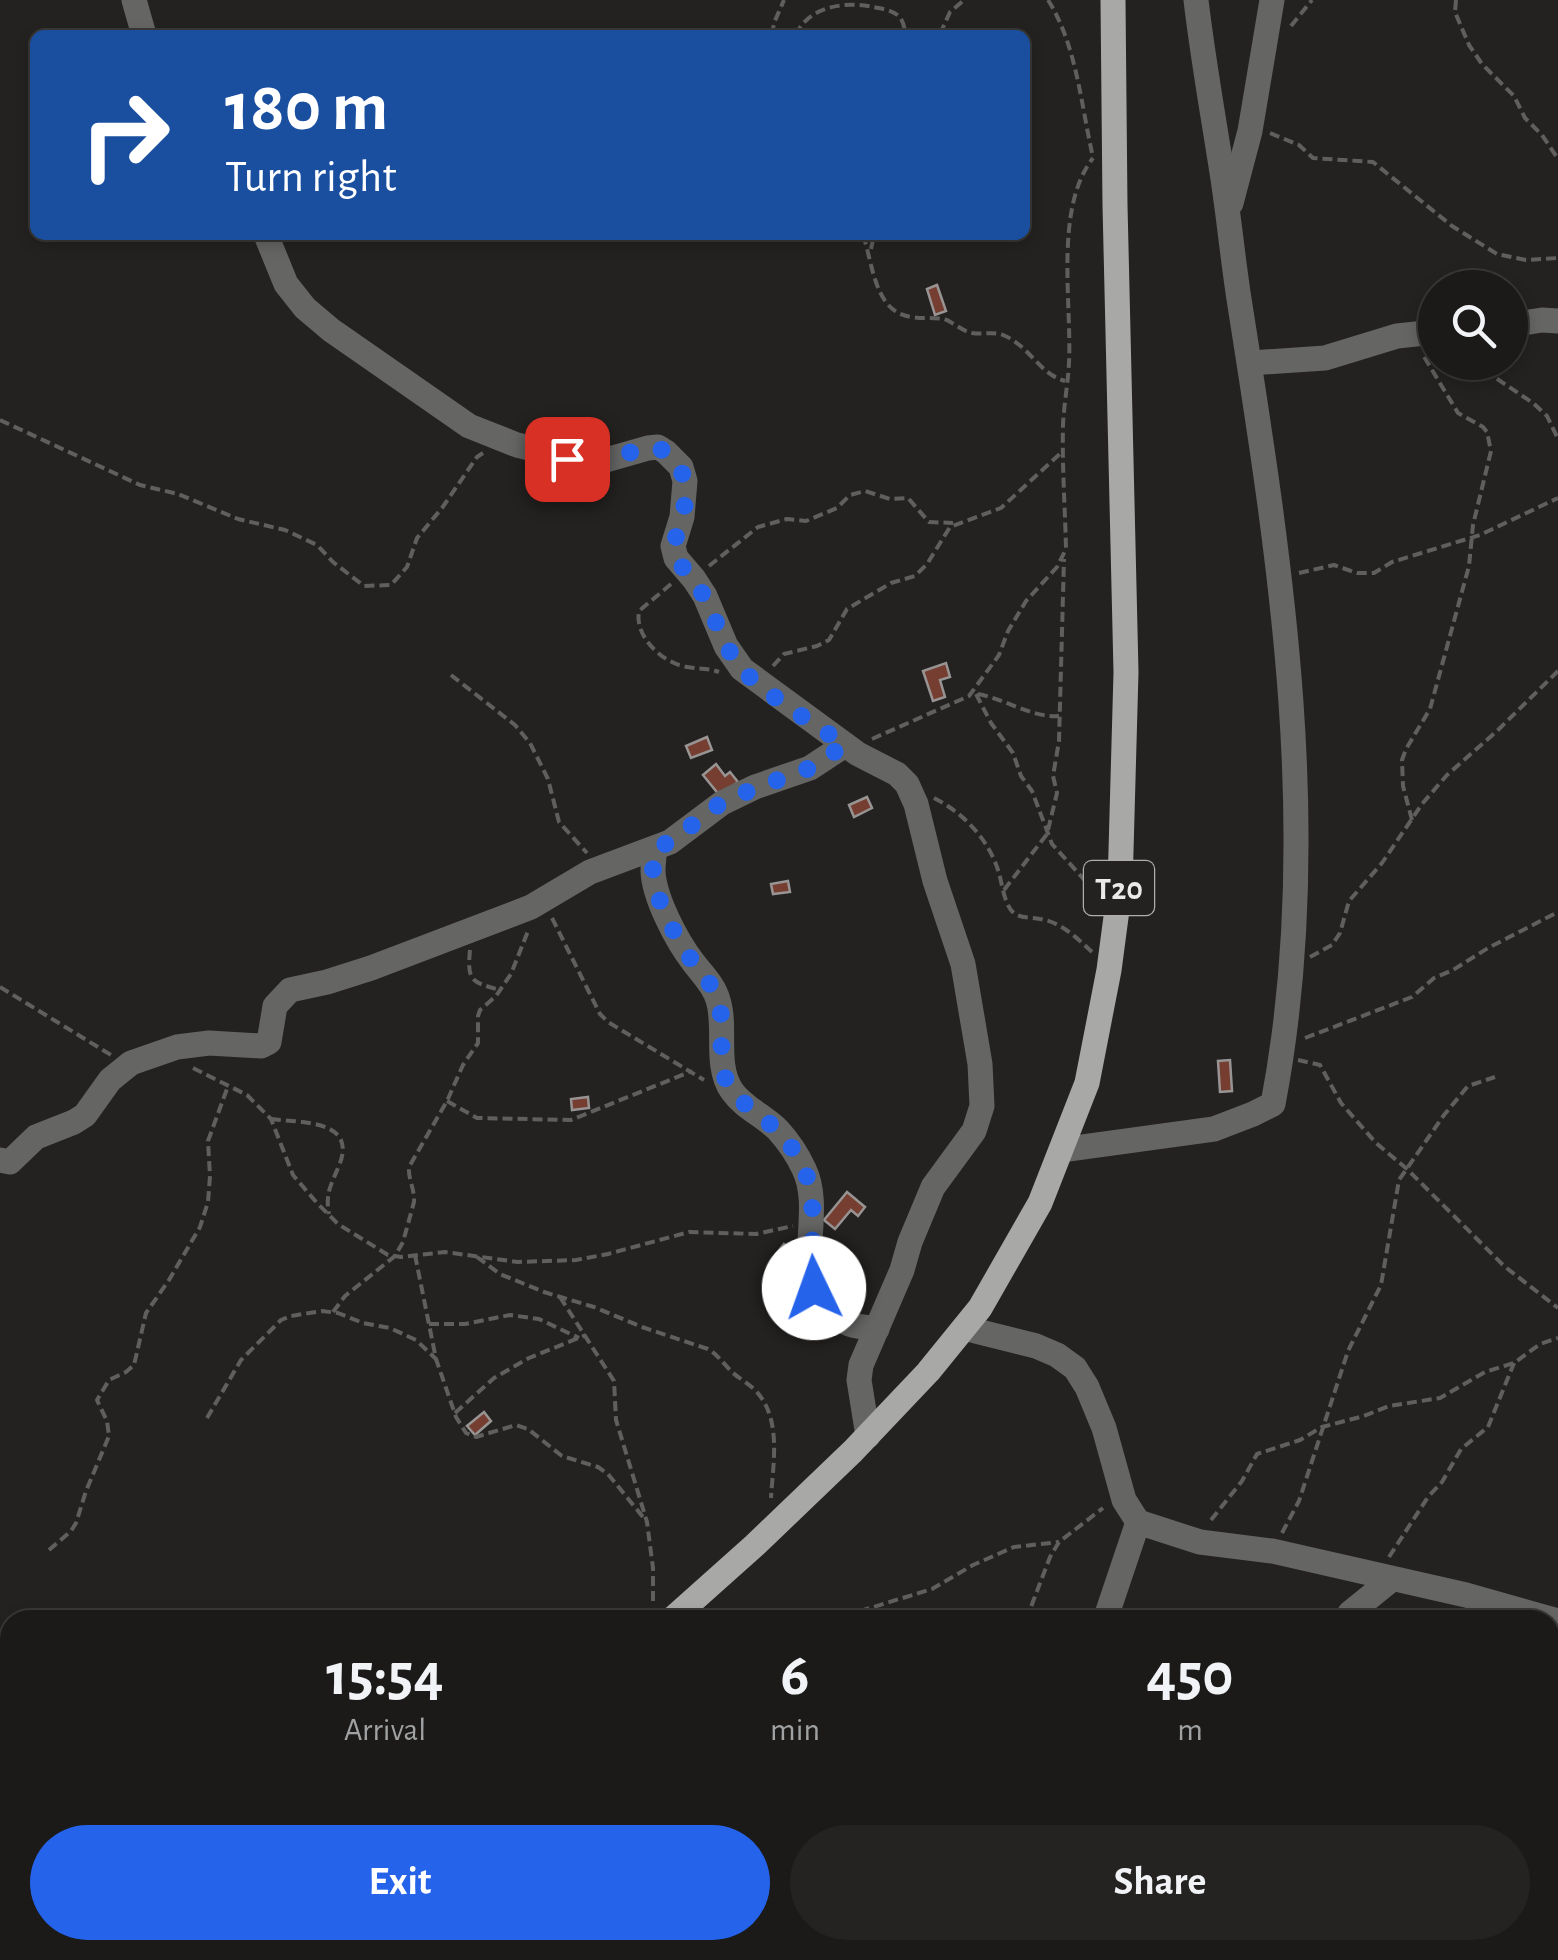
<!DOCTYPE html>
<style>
:root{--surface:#1b1a18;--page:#242321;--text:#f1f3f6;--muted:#a0a1a2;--line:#393837;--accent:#2563eb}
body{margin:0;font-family:"Alegreya Sans",sans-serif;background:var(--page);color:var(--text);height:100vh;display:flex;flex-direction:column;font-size:38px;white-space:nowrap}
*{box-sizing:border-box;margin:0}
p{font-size:32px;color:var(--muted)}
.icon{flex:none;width:55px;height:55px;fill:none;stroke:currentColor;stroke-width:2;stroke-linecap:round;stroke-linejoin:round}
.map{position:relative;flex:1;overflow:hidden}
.side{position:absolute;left:0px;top:1610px;width:1560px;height:350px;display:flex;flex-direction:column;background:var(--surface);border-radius:30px 30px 0 0;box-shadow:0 5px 15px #0003,0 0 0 2px var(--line)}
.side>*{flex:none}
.guide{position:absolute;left:30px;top:30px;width:1000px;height:210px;border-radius:15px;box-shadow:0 5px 15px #0003,0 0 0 2px var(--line);background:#1a4fa0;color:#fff;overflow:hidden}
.controls{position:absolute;left:1418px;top:270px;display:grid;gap:20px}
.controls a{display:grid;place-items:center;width:110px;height:110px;border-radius:50%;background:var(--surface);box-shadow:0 5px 15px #0003,0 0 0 2px var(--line);font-size:50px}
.pin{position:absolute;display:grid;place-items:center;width:85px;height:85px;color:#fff;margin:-42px;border-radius:20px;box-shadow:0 5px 15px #0006}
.me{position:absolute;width:110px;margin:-55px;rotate:357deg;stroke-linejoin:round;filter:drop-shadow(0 0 8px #0008)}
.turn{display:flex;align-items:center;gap:35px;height:210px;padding:0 30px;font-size:45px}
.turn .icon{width:130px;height:130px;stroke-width:2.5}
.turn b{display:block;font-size:70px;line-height:85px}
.eta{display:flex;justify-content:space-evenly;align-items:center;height:170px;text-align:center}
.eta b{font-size:60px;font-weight:600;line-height:70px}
.cta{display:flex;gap:20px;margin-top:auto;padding:20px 30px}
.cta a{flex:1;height:115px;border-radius:60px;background:var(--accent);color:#fff;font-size:40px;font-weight:600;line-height:115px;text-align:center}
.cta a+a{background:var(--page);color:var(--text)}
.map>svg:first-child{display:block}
.building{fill:#753e31;stroke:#979493;stroke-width:2.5}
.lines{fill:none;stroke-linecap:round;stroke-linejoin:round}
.path{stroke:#615f5d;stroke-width:4;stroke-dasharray:10 5;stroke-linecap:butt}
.minor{stroke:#656564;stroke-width:25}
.major{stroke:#a8a9a6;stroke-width:25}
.route{stroke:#2563eb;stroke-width:18;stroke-dasharray:0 32.4}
.labels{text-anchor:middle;stroke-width:8;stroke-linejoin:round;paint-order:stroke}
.shield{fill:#242220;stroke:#b0aead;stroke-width:2.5}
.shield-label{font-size:32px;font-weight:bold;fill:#eceae9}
</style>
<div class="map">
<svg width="1558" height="1960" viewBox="0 0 1558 1960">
<rect width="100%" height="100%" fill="#242220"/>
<g class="building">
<path d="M937,285L946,311L935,315L927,289Z"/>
<path d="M946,663L950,677L940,680L945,697L933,701L923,671Z"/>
<path d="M707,737L712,750L691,758L686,746Z"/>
<path d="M716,764L725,776L730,772L738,782L720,796L703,775Z"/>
<path d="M867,797L872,808L854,817L849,805Z"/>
<path d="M788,881L790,892L773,894L771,884Z"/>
<path d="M1230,1060L1232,1091L1220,1092L1218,1061Z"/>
<path d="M588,1097L589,1108L572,1110L571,1099Z"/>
<path d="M847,1192L865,1207L858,1216L851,1210L835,1229L824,1220Z"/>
<path d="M784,1244L801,1256L793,1266L776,1254Z"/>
<path d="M777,1288H794V1301L786,1300V1314H776Z"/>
<path d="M484,1412L491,1421L475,1435L467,1426Z"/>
</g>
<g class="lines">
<g class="path">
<path d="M1048,0C1076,44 1081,103 1092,153"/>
<path d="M1456,0L1455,12L1469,45L1482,64L1514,96L1525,118L1542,135L1558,159"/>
<path d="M1291,26L1312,0"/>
<path d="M940,34L950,12L964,0"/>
<path d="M772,35L774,23L784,0"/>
<path d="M796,35C808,6 846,1 873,7C883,9 895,10 901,19C904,24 905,30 905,35"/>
<path d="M1270,133L1299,145L1313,158L1373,162L1452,226L1497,254L1526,260L1558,258"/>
<path d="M863,235C873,263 874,313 912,317C923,319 933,317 944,319C953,322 962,331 972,333C983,335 992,331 1003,335C1030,346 1039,374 1065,381"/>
<path d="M871,249L874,235"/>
<path d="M1472,362L1533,403L1547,416L1558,439"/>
<path d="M0,420L140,485L178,494L238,519L285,530L317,545L333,562L364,586L391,585L407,567L417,538L442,508L477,457L483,453"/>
<path d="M709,566L758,527L787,519L806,521L837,508L850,495L865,491L890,499L908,498L929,522L953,523"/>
<path d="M1299,573L1334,565L1357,573H1374L1392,562L1480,535L1558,498"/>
<path d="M671,584L639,611C634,636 662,663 687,667C698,669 708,668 719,672"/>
<path d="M773,666L784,654L817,646L829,640L847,609L891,583L915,576L927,564L950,527L1001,508L1063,451"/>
<path d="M451,675L515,725L530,743L548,779L559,822L587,853"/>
<path d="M976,694L991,723L1013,753L1021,776L1032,791L1052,844L1099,896"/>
<path d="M978,694C1005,699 1032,718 1059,716"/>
<path d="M872,739L969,696L999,655L1008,631L1026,601L1057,567L1066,549C1065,507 1062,466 1063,425C1064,404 1068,383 1069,363C1072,303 1054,208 1093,158"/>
<path d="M934,798C965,814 989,840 999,873C1002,884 1004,901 1011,910C1018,919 1030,917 1040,919C1061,922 1077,938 1092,952"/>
<path d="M1412,820L1403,786L1402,760L1406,749L1430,709L1469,566L1473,525L1491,451L1487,432L1483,427L1458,413L1423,355"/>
<path d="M1004,890L1047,834L1057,793L1053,776L1059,741L1064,559"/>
<path d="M552,918L600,1014L608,1022L704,1080"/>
<path d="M470,950C467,981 471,982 500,990"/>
<path d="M1310,957L1332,945L1340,933L1349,901L1382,863L1422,804L1447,775L1497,731L1558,671"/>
<path d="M0,987L111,1055"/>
<path d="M1305,1038L1412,997L1434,978L1453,970L1488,948L1558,912"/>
<path d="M1298,1060L1320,1065L1341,1103L1376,1143L1407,1169L1504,1266L1558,1308"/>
<path d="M193,1068L247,1095L271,1119L293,1175L317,1203L338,1224L388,1255L401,1257L445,1252L518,1262L576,1260L608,1254L689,1232L756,1234L793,1226"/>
<path d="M447,1101L477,1118L571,1120L692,1071"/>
<path d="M271,1119C301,1123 360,1119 338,1168C331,1185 325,1194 329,1214"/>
<path d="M415,1255L436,1359L456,1417L466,1433L476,1437L516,1425L528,1429L562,1456L598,1467L608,1474L647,1522"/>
<path d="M477,1257L500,1274L544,1292L594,1307L642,1327L708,1349C718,1355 723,1363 731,1371C738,1378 748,1383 756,1391C782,1419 773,1463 771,1498"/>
<path d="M560,1297L614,1381L616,1420L647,1522L653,1568V1606"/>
<path d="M333,1312L345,1296L395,1256L403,1242L414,1202C415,1189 408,1180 409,1167L447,1101L463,1065L478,1043V1016L480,1010L496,996L511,974L528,931"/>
<path d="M429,1324H465L510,1315L539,1319L579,1338"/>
<path d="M455,1413L494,1378L529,1358L586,1335"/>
<path d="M207,1418L241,1360L281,1320L291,1316L322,1311L338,1313L363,1323L390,1328L416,1340L436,1359"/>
<path d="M1211,1520L1242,1481L1257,1454L1300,1440L1322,1427L1364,1416L1389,1406L1440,1398L1485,1372L1514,1363L1540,1344L1558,1338"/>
<path d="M1282,1533L1299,1501L1348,1351L1381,1285L1399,1180L1444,1115L1468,1086L1495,1077"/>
<path d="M49,1550L71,1531L76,1523L86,1491L109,1436L107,1421L97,1400L109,1380L126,1372L134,1365L146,1313L169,1280L200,1227L208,1202L210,1176L208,1141L228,1086"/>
<path d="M1389,1557L1428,1497L1442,1482L1461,1449L1488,1427L1514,1363"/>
<path d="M831,1620L932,1589L973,1565L1014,1547L1059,1542"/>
<path d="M1026,1620L1050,1557L1059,1542L1103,1508"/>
<path d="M1550,1810L1558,1815"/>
<path d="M680,1950L685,1960"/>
<path d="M1011,1950L1033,1955L1046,1950"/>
<path d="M1307,1960L1314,1950"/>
</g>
<g class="minor">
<path d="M134,0L144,35"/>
<path d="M1231,203L1250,131L1272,0"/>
<path d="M266,235L286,284L305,308L331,330L469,426L517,445L583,461L606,460L648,448L658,447L666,452L681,467L685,481L682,517L673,546L676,558L694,579L705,596L726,646L742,669L858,754L897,774L907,784L916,804L935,881L963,964L980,1064L982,1106L974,1131L933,1187L910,1242L902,1270L861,1365L859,1380L868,1436"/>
<path d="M1510,325L1542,320L1558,321"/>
<path d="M1250,363L1325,358L1397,336L1435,332"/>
<path d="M655,848C654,856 653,864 653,871C654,898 677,941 693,962C702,974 714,985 718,1000C727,1028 714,1065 732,1091C743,1107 764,1116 778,1130C788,1141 798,1156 804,1169C822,1206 800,1257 815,1290C820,1302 834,1317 847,1323C855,1327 868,1327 877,1329"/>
<path d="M1061,1150L1214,1129L1253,1114L1273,1104C1324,837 1281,565 1239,299C1233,260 1229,219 1223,179C1214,120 1203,60 1196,0"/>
<path d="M0,1160L10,1162L36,1137L74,1122L85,1115L110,1080L131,1063L177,1047L209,1043L261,1046L269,1042L275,1006L290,990L327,982L371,968L531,907L590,872L670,842L722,803L755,787L810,768L845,745"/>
<path d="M964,1328L1036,1346L1057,1355L1075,1368L1087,1387L1104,1428L1124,1500L1138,1522L1200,1542L1272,1551L1466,1595L1558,1621"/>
<path d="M1105,1620L1138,1522"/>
<path d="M1345,1620L1350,1613L1392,1579"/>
<path d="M1550,1898L1558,1884"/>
<path d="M366,1960L383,1950"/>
<path d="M978,1960L981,1950"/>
<path d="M1200,1960L1203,1950"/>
<path d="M1483,1960L1494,1950"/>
<path d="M1531,1960L1535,1950"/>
</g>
<g class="major">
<path d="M671,1620L755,1545L853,1451L928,1372L980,1308L1040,1203L1087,1083L1109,970L1120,887L1126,672L1115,205L1113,0"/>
<path d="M403,1960L408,1950"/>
</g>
</g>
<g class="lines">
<path class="route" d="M567,459C580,461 593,463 605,461C623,458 647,440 664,451C688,466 688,494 682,519C679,531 671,543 676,556C682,570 695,579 702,593C716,617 722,645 741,668C764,694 815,724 845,745L810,768L756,788L722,802L670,842L655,848C654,856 653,864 653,871C654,898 677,940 693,962C702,974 713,985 718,1000C727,1028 714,1064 731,1090C738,1100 750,1107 759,1115C779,1130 797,1150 806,1174C819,1209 808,1251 814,1288"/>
</g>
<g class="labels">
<rect class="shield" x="1084" y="861" width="70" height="54" rx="8"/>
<g class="shield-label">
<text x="1119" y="899">T20</text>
</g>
</g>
</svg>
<div class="controls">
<a><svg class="icon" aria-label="search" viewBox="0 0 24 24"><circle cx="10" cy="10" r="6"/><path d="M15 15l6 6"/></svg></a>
</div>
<div class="pin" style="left:567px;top:459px;background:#d93025"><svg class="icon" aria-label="arrive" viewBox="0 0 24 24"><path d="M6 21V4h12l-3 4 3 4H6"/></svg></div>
<svg class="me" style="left:814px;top:1288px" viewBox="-20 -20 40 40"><circle r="19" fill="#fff"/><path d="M0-13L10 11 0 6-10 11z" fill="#2563eb"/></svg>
<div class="guide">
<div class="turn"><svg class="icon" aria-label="right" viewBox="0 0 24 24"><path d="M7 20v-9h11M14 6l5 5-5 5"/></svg><div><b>180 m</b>Turn right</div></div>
</div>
<section class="side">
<div class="eta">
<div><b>15:54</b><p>Arrival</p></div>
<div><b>6</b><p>min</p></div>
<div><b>450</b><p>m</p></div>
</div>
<div class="cta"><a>Exit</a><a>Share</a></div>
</section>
</div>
